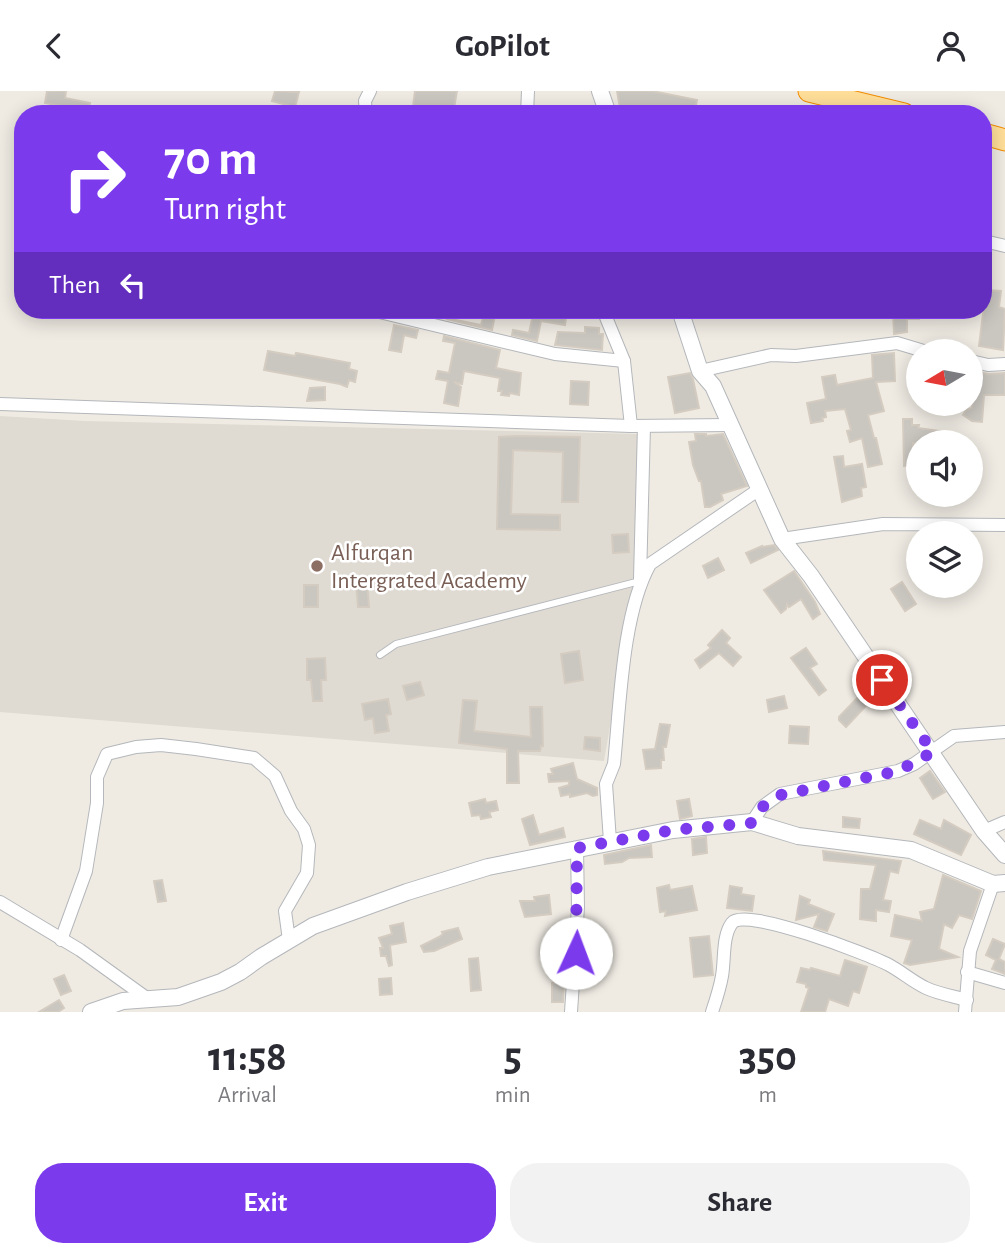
<!DOCTYPE html>
<style>
:root{--surface:#fff;--page:#f2f2f3;--text:#2b2b33;--muted:#7c7c81;--accent:#7c3aed}
body{margin:0;font-family:"Alegreya Sans",sans-serif;background:var(--page);color:var(--text);height:100vh;display:flex;flex-direction:column;font-size:26px;white-space:nowrap}
*{box-sizing:border-box;margin:0}
p{font-size:23px;color:var(--muted)}
.icon{flex:none;width:38px;height:38px;fill:none;stroke:currentColor;stroke-width:2;stroke-linecap:round;stroke-linejoin:round}
.map{position:relative;height:921px;overflow:hidden}
.sheet{display:flex;flex-direction:column;background:var(--surface);flex:1}
.sheet>*{flex:none}
.guide{position:absolute;left:14px;top:14px;width:978px;height:214px;border-radius:28px;box-shadow:0 4px 18px #0003;background:#7c3aed;color:#fff;overflow:hidden}
.needle{width:46px;rotate:260deg}
.tools{position:absolute;left:906px;top:248px;display:grid;gap:14px}
.tools a{display:grid;place-items:center;width:77px;height:77px;border-radius:50%;background:var(--surface);box-shadow:0 4px 18px #0003;font-size:35px}
.pin{position:absolute;display:grid;place-items:center;width:60px;height:60px;color:#fff;margin:-30px;border:4px solid #fff;border-radius:50%;box-shadow:0 2px 7px #0007}
.me{position:absolute;width:77px;margin:-38px;rotate:2deg;stroke-linejoin:round;filter:drop-shadow(0 0 5px #0008)}
.turn{display:flex;align-items:center;gap:24px;height:147px;padding:0 35px;font-size:32px}
.turn .icon{width:91px;height:91px;stroke-width:2.5}
.turn b{display:block;font-size:49px;line-height:60px}
.then{display:flex;align-items:center;height:66px;padding:0 35px;background:#0003;gap:14px;font-size:26px}
.eta{display:flex;justify-content:space-evenly;align-items:center;height:119px;text-align:center}
.eta b{font-size:42px;font-weight:700;line-height:49px}
.cta{display:flex;gap:14px;margin-top:auto;padding:14px 35px}
.cta a{flex:1;height:80px;border-radius:28px;background:var(--accent);color:#fff;font-size:28px;font-weight:700;line-height:80px;text-align:center}
.cta a+a{background:var(--page);color:var(--text)}
header{display:flex;justify-content:space-between;align-items:center;height:91px;padding:0 35px;background:var(--surface);font-size:32px;font-weight:700}
.map>svg:first-child{display:block}
.education{fill:#dfdad2}
.building{fill:#cac6c0;stroke:#d4ccc1;stroke-width:2}
.lines{fill:none;stroke-linecap:round;stroke-linejoin:round}
.service-casing{stroke:#b4b7bb;stroke-width:8}
.minor-casing{stroke:#b4b7bb;stroke-width:14}
.tertiary-casing{stroke:#b4b7bb;stroke-width:18}
.trunk-casing{stroke:#f28c00;stroke-width:23}
.service{stroke:#fff;stroke-width:6}
.minor{stroke:#fff;stroke-width:12}
.tertiary{stroke:#fff;stroke-width:16}
.trunk{stroke:#ffde99;stroke-width:21}
.route{stroke:#7c3aed;stroke-width:12;stroke-dasharray:0 21.6}
.education-dot{fill:#8d6e63;stroke:#fff;stroke-width:2.5}
.labels{text-anchor:middle;stroke-width:5;stroke-linejoin:round;paint-order:stroke}
.education-label{font-size:24px;fill:#785e54;stroke:#fff;text-anchor:start}
</style>
<header><svg class="icon" aria-label="back" viewBox="0 0 24 24"><path d="M15 5l-7 7 7 7"/></svg>GoPilot<svg class="icon" aria-label="person" viewBox="0 0 24 24"><circle cx="12" cy="8" r="4"/><path d="M4 21q1-7 8-7t8 7"/></svg></header>
<div class="map">
<svg width="1005" height="921" viewBox="0 0 1005 921">
<rect width="100%" height="100%" fill="#efebe3"/>
<path class="education" d="M0,325L85,330L639,343L633,502L604,670L0,621Z"/>
<g class="building">
<path d="M47,0H66L65,7L90,12L88,20L45,12Z"/>
<path d="M275,0L299,1L295,16L272,10Z"/>
<path d="M415,0H457L453,23H412Z"/>
<path d="M617,0H652L697,9L694,23L649,15L631,17L632,23H621Z"/>
<path d="M986,199L1001,200L999,216L1005,218L1003,259L979,255Z"/>
<path d="M449,219H455L456,229L481,234L485,219H496L492,239L447,228Z"/>
<path d="M534,219L567,221L565,234L541,230L537,250L512,244L513,239L529,242Z"/>
<path d="M893,219H919V228H907V241L894,243Z"/>
<path d="M394,234L418,239L416,247L404,244L401,261L389,259Z"/>
<path d="M585,236L599,237V243H603L602,259L555,254L558,241L585,242Z"/>
<path d="M444,245L500,259L496,277L521,282L519,304L510,302L509,305L501,304L502,300H498L500,287L464,280L462,293L454,291L461,296L458,315L444,312L448,290L436,288L438,280L449,282L455,252L443,250Z"/>
<path d="M268,260L295,265L296,262L350,272L349,278L357,280L355,291L349,289L347,296L340,293L264,279Z"/>
<path d="M894,262L895,290L876,291L884,320L868,324L874,347H876L882,373L868,376L862,347L850,351L847,340L851,339L845,318L825,320L826,326L822,327L823,330L811,332L807,312L826,308L822,286L835,284L837,294L873,287L872,264Z"/>
<path d="M971,279L988,283L1005,282V304H984L982,331L972,330L963,324L966,319L972,317L974,297H971Z"/>
<path d="M690,282L693,288L699,317L675,322L668,286Z"/>
<path d="M571,290L589,291L588,314L570,313Z"/>
<path d="M325,296V309L307,310L310,297Z"/>
<path d="M903,328H912V334H919L918,337L940,340L939,352H913V374L904,375Z"/>
<path d="M695,343H706V345L723,343L747,395L721,403L723,409L710,416H705L701,390H699L693,374L689,351L696,350Z"/>
<path d="M516,345L580,346L578,411H562L563,361L513,359L511,423L560,424V439L497,438L499,346Z"/>
<path d="M843,365L844,376L862,373L866,396L861,397L862,405L842,411L834,366Z"/>
<path d="M628,443L629,461L613,462L612,444Z"/>
<path d="M774,454L778,459L751,472L746,462L762,455V456Z"/>
<path d="M718,467L724,479L708,487L703,475Z"/>
<path d="M794,480L815,511L820,523L813,528L801,508L789,516L787,513L786,518L781,522L764,499Z"/>
<path d="M367,490L369,516H358L356,491Z"/>
<path d="M902,491L916,513L905,520L891,498Z"/>
<rect x="304" y="494" width="14" height="22"/>
<path d="M722,539L730,547L726,552L741,566L733,575L719,562L700,577L695,569L711,557L708,554Z"/>
<path d="M806,557L817,573L810,577L826,599L819,604L791,567Z"/>
<path d="M579,560L583,589L565,592L561,563Z"/>
<path d="M325,567L326,589H321L322,610H313L311,589H307V568Z"/>
<path d="M869,590L878,602L846,636L839,629V626L864,600L862,597Z"/>
<path d="M420,591L424,604L407,609L403,595Z"/>
<path d="M784,605L787,617L769,621L767,609Z"/>
<path d="M388,608L391,623L386,624L389,640L375,642L373,627L365,629L362,613Z"/>
<path d="M463,609L477,610L474,640L531,646L530,616H542L543,655H541L540,660H518L519,692H507V658L459,652Z"/>
<path d="M660,633L670,634L666,656H663L664,669H661V677L646,678L643,659L655,658Z"/>
<path d="M790,635L809,636L808,653L789,652Z"/>
<path d="M585,646L600,647V660L584,658Z"/>
<path d="M573,672L577,688L597,697V704L593,705L587,702L570,706V703L561,705L559,697L569,694V690L549,691L548,683H553L551,678Z"/>
<path d="M930,680L945,701L933,708L920,687Z"/>
<path d="M485,708L486,712L496,710L498,719L489,721L491,726L481,728L480,724L472,725L469,712Z"/>
<path d="M689,708L692,725L680,728L677,710Z"/>
<path d="M533,724L539,744L563,737L565,746L530,754L522,728Z"/>
<path d="M843,726L860,728L859,737L843,736Z"/>
<path d="M920,729L941,738L944,729L971,744L961,764L914,743Z"/>
<path d="M706,746L707,762L693,764L692,748Z"/>
<path d="M651,754L652,766L629,767L622,771L605,773L604,764Z"/>
<path d="M823,760L901,770L898,782L890,780L883,809L891,810L889,821L876,819V830L860,828L861,798H870L876,774L824,769Z"/>
<path d="M943,784L981,800L972,828L959,824L952,837L944,833L939,858L958,866L910,874L904,872L912,849L891,845L895,824L922,830L920,821L934,818Z"/>
<path d="M162,789L166,810L158,811L154,790Z"/>
<path d="M669,794L670,799L692,795L697,819L665,825L666,820L660,821L657,797Z"/>
<path d="M730,795L742,797L741,803L754,805L752,820L727,817Z"/>
<path d="M549,804L551,823L525,826L520,810H535L534,806Z"/>
<path d="M800,805L810,809L808,813L834,823L827,840L814,836L819,823L796,829Z"/>
<path d="M403,832L406,851L390,854L392,874L389,875L386,865H381L380,857H383L379,847L392,843L390,835Z"/>
<path d="M458,837L462,848L434,860L424,861L421,855L439,846L443,843L442,841Z"/>
<path d="M709,845L713,884L694,886L690,847Z"/>
<path d="M993,848L1005,853L999,868L1005,871V883L992,878L996,869L986,864Z"/>
<path d="M478,867L481,899L471,900L469,868Z"/>
<path d="M845,869L867,876L859,902L853,900L848,915L829,908L825,921H801L809,897L806,896V893L797,891L801,877L810,879L811,877L840,885Z"/>
<path d="M64,884L71,900L61,904L54,888Z"/>
<path d="M391,887L392,903L380,904L379,888Z"/>
<path d="M552,892H564L563,911H552Z"/>
<path d="M59,909L64,917L58,921H39Z"/>
</g>
<g class="lines">
<defs>
<path id="service" d="M380,564L396,553L640,490"/>
<g id="minor">
<path d="M366,23L365,10L370,0"/>
<path d="M527,23L528,0"/>
<path d="M984,150L1005,155"/>
<path d="M371,219L555,263L624,270"/>
<path d="M603,219L624,270L631,335"/>
<path d="M971,270L988,274L1005,273"/>
<path d="M700,280L771,264L796,265L897,252L927,261"/>
<path d="M0,313L631,335L730,334"/>
<path d="M782,448L883,433L1005,434"/>
<path d="M640,488L644,335"/>
<path d="M752,731L762,716L780,703L898,680L914,673L954,645L1005,641"/>
<path d="M984,740L1005,731"/>
<path d="M610,750L606,693L614,673C620,615 622,523 650,473L758,399"/>
<path d="M0,811L80,859L148,908"/>
<path d="M61,849L86,780L97,712V686L107,663L136,656L161,654L196,658L254,667L275,685L291,720L304,738L309,754L307,782L285,820L289,849"/>
<path d="M967,881L1005,892"/>
<path d="M571,921L578,816L577,757"/>
<path d="M712,921C716,909 720,897 722,885C725,869 722,845 732,832C744,815 870,864 889,874C902,881 913,891 926,897C939,903 953,905 967,909"/>
<path d="M965,921L970,860L993,793"/>
</g>
<g id="tertiary">
<path d="M600,0L608,23"/>
<path d="M680,219L700,280L713,295L782,448L811,485L984,740L1005,764"/>
<path d="M91,921L123,910L178,906L221,891L240,881L261,866L313,835L407,801L488,776L673,739L752,731L798,745L911,759L993,793L1005,792"/>
</g>
<g id="trunk">
<path d="M809,0L904,23"/>
<path d="M984,43L1005,49"/>
</g>
</defs>
<use href="#service" class="service-casing"/>
<use href="#minor" class="minor-casing"/>
<use href="#tertiary" class="tertiary-casing"/>
<use href="#trunk" class="trunk-casing"/>
<use href="#service" class="service"/>
<use href="#minor" class="minor"/>
<use href="#tertiary" class="tertiary"/>
<use href="#trunk" class="trunk"/>
</g>
<g class="lines">
<path class="route" d="M576,862L577,757L673,739L752,732L762,716L780,704L898,680L933,661L882,589"/>
</g>
<circle class="education-dot" cx="317" cy="475" r="7"/>
<g class="labels">
<g class="education-label">
<text x="331" y="469">Alfurqan<tspan x="331" dy="28">Intergrated Academy</tspan></text>
</g>
</g>
</svg>
<div class="tools">
<a><svg class="needle" viewBox="-14 -14 28 28"><path d="M0-13l5 13h-10z" fill="#e53935"/><path d="M0 13l5-13h-10z" fill="#7c7c81"/></svg></a>
<a><svg class="icon" aria-label="sound" viewBox="0 0 24 24"><path d="M4 9h4l5-4v14l-5-4H4zM17 9q2 3 0 6"/></svg></a>
<a><svg class="icon" aria-label="layers" viewBox="0 0 24 24"><path d="M12 4l9 5-9 5-9-5zM3 14l9 5 9-5"/></svg></a>
</div>
<div class="pin" style="left:882px;top:589px;background:#d93025"><svg class="icon" aria-label="arrive" viewBox="0 0 24 24"><path d="M6 21V4h12l-3 4 3 4H6"/></svg></div>
<svg class="me" style="left:576px;top:862px" viewBox="-20 -20 40 40"><circle r="19" fill="#fff"/><path d="M0-13L10 11 0 6-10 11z" fill="#7c3aed"/></svg>
<div class="guide">
<div class="turn"><svg class="icon" aria-label="right" viewBox="0 0 24 24"><path d="M7 20v-9h11M14 6l5 5-5 5"/></svg><div><b>70 m</b>Turn right</div></div>
<div class="then">Then<svg class="icon" aria-label="left" viewBox="0 0 24 24"><path d="M17 20v-9H6M10 6l-5 5 5 5"/></svg></div>
</div>
</div>
<section class="sheet">
<div class="eta">
<div><b>11:58</b><p>Arrival</p></div>
<div><b>5</b><p>min</p></div>
<div><b>350</b><p>m</p></div>
</div>
<div class="cta"><a>Exit</a><a>Share</a></div>
</section>
